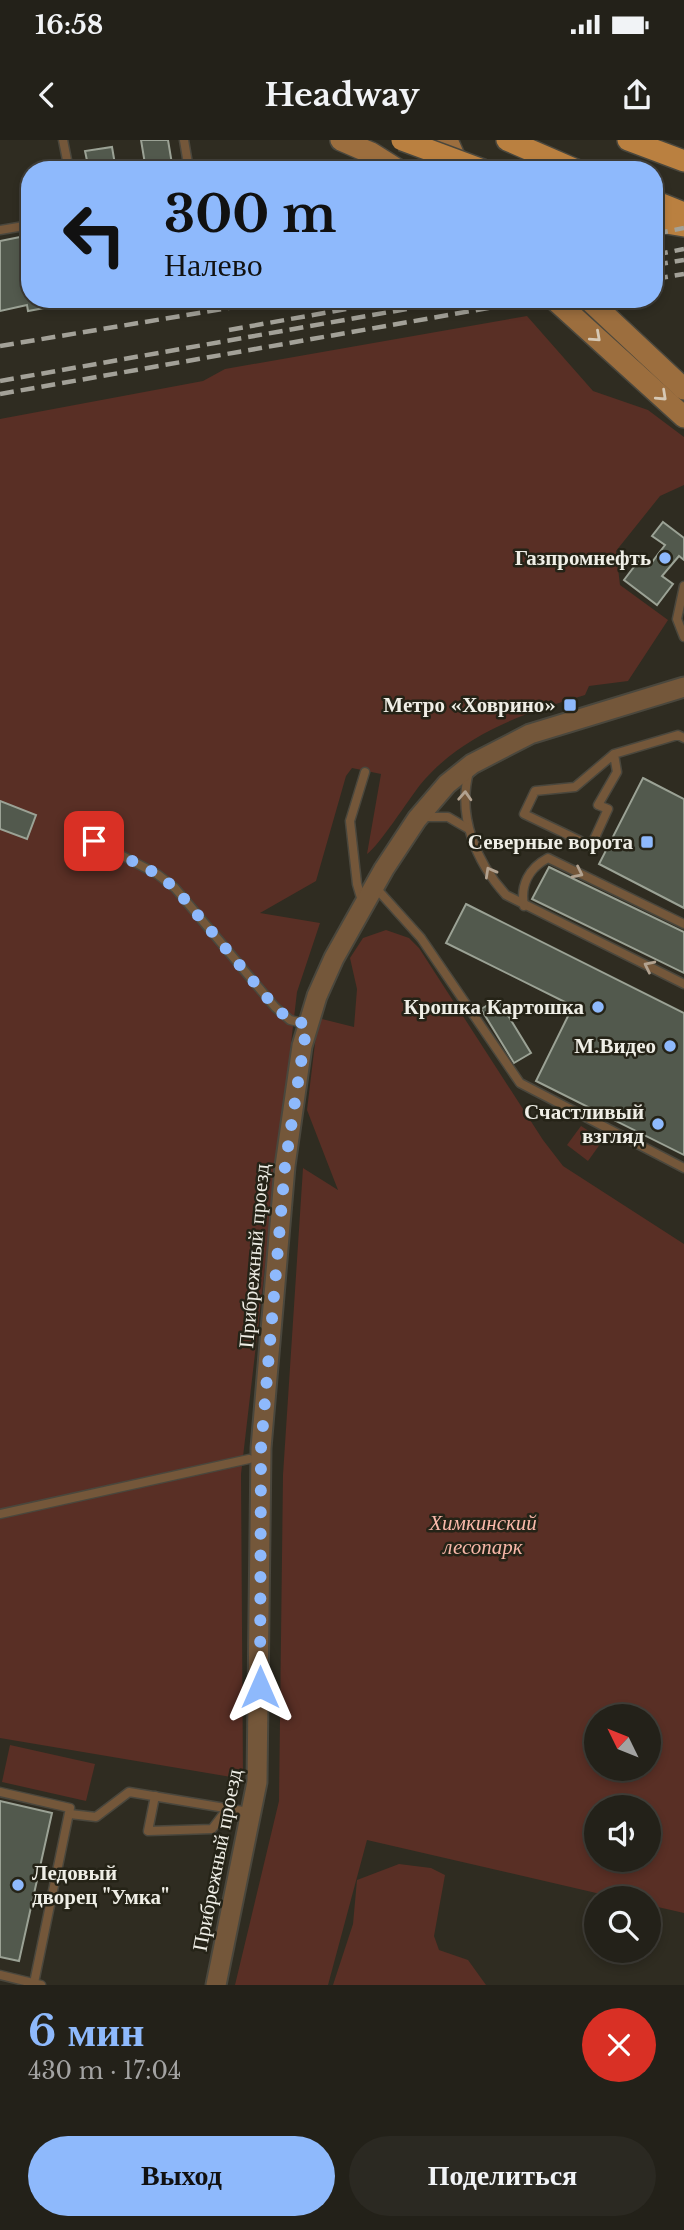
<!DOCTYPE html>
<html lang="ru">
<meta charset="utf-8">
<style>
:root{--surface:#232119;--page:#2b2922;--text:#f1f3f6;--muted:#a3a3a2;--line:#403e38;--accent:#8eb9fc}
body{margin:0;font-family:"Libre Baskerville",serif;background:var(--page);color:var(--text);height:100vh;display:flex;flex-direction:column;font-size:26px;white-space:nowrap}
*{box-sizing:border-box;margin:0}
p{font-size:23px;color:var(--muted)}
.icon{flex:none;width:38px;height:38px;fill:none;stroke:currentColor;stroke-width:2;stroke-linecap:round;stroke-linejoin:round}
.map{position:relative;height:1845px;overflow:hidden}
.side{display:flex;flex-direction:column;background:var(--surface);flex:1}
.side>*{flex:none}
.hud{position:absolute;left:21px;top:21px;width:642px;height:147px;border-radius:28px;box-shadow:0 4px 10px #0003,0 0 0 2px var(--line);background:#8eb9fc;color:#111;overflow:hidden}
.needle{width:46px;rotate:313deg}
.tools{position:absolute;left:584px;top:1564px;display:grid;gap:14px}
.tools a{display:grid;place-items:center;width:77px;height:77px;border-radius:50%;background:var(--surface);box-shadow:0 4px 10px #0003,0 0 0 2px var(--line);font-size:35px}
.pin{position:absolute;display:grid;place-items:center;width:60px;height:60px;color:#fff;margin:-30px;border-radius:14px;box-shadow:0 4px 10px #0006}
.me{position:absolute;width:77px;margin:-38px;rotate:0deg;stroke-linejoin:round;filter:drop-shadow(0 0 5px #0008)}
.turn{display:flex;align-items:center;gap:24px;height:147px;padding:0 28px;font-size:32px}
.turn .icon{width:91px;height:91px;stroke-width:2.5}
.turn b{display:block;font-size:49px;line-height:60px}
.round{display:grid;place-items:center;flex:none;width:74px;height:74px;border-radius:37px;background:var(--page)}
.head{display:flex;align-items:center;justify-content:space-between;height:119px;padding:0 28px}
h1{font-size:42px;font-weight:700;line-height:52px;color:var(--accent)}
.primary-button{display:flex;gap:14px;margin-top:auto;padding:14px 28px}
.primary-button a{flex:1;height:80px;border-radius:42px;background:var(--accent);color:#111;font-size:28px;font-weight:700;line-height:80px;text-align:center}
.primary-button a+a{background:var(--page);color:var(--text)}
.status{display:flex;justify-content:space-between;align-items:center;height:49px;padding:0 35px;background:var(--surface);direction:ltr}
.status svg{height:19px;fill:currentColor}
header{display:flex;justify-content:space-between;align-items:center;height:91px;padding:0 28px;background:var(--surface);font-size:32px;font-weight:700}
.map>svg:first-child{display:block}
.green{fill:#592f25;fill-rule:evenodd}
.building{fill:#52594d;stroke:#9ba295;stroke-width:2}
.lines{fill:none;stroke-linecap:round;stroke-linejoin:round}
.service-casing{stroke:#4a473d;stroke-width:11}
.tertiary-casing{stroke:#4a473d;stroke-width:23}
.secondary-casing{stroke:#4a473d;stroke-width:24}
.primary-casing{stroke:#4a473d;stroke-width:24}
.service{stroke:#74573a;stroke-width:8}
.tertiary{stroke:#74573a;stroke-width:19}
.secondary{stroke:#9c6e3e;stroke-width:21}
.primary{stroke:#ba8040;stroke-width:21}
.rail{stroke:#a3a198;stroke-width:4.5;stroke-dasharray:14 7;stroke-linecap:butt}
.primary-bridge-casing{stroke:#4a473d;stroke-width:24;stroke-linecap:butt}
.primary-bridge{stroke:#ba8040;stroke-width:21}
.oneway{stroke:#d6c8b4}
.oneway2{stroke:#b2a290}
.route{stroke:#8eb9fc;stroke-width:12;stroke-dasharray:0 21.6}
.poi-dot{fill:#8eb9fc;stroke:#252317;stroke-width:2.5}
.labels{text-anchor:middle;stroke-width:5;stroke-linejoin:round;paint-order:stroke}
.poi-label{font-size:21px;font-weight:bold;fill:#efeee6;stroke:#252317;text-anchor:end}
.street-label{font-size:21px;fill:#efeee6;stroke:#252317}
.park-label{font-size:21px;font-style:italic;fill:#f8b8a9;stroke:#252317}
</style>
<div class="status"><b>16:58</b><svg viewBox="0 0 49 12"><path d="M0 12V9h3v3zM5 12V6h3v6zM10 12V3h3v9zM15 12V0h3v12zM26 1h20v11H26zM47 4h2v5h-2z"/></svg></div>
<header><svg class="icon" aria-label="back" viewBox="0 0 24 24"><path d="M15 5l-7 7 7 7"/></svg>Headway<svg class="icon" aria-label="share" viewBox="0 0 24 24"><path d="M12 15V3M7 8l5-5 5 5M5 13v7h14v-7"/></svg></header>
<div class="map">
<svg width="684" height="1845" viewBox="0 0 684 1845">
<rect width="100%" height="100%" fill="#2f2c21"/>
<g class="green">
<path d="M527,176L593,251L648,270L684,297V345L660,356L616,411L620,445L668,480L628,541L589,546L585,555C524,573 462,594 420,645C409,659 378,707 367,714L381,634L352,628L346,636L316,741L260,773L320,783L297,852L241,1334L243,1639L0,1598V279L203,241L225,229Z"/>
<path d="M386,790L409,798L419,808L543,1000L563,1026L684,1104V1773L649,1765V1759H622L367,1700L328,1845H235L279,1661L283,1335L303,1028L338,1050L307,970L318,878L354,887L357,849L350,818L363,798ZM597,1577H649V1629H597ZM597,1668H649V1720H597Z"/>
<path d="M581,986L603,1000L588,1021L567,1005Z"/>
<path d="M10,1605L95,1624L86,1661L2,1642Z"/>
<path d="M399,1724L431,1728L445,1735L434,1796L439,1810L468,1820L486,1845H333L353,1784L357,1740Z"/>
</g>
<g class="building">
<path d="M141,0H168L173,30H146Z"/>
<path d="M112,7L116,30H89L85,11Z"/>
<path d="M30,95V159H60L61,165L28,171L27,165L0,171V101Z"/>
<path d="M663,382L684,398V420L679,416L662,436L673,444L657,465L624,440L640,419L649,426L665,405L652,396Z"/>
<path d="M643,638L684,659V768L599,724Z"/>
<path d="M0,661L36,675L27,699L0,689Z"/>
<path d="M549,727L684,792V833L532,759Z"/>
<path d="M466,764L684,873V1015L536,941L573,866L446,803Z"/>
<path d="M498,859L531,913L514,923L481,869Z"/>
<path d="M0,1661L52,1673L19,1821L0,1817Z"/>
</g>
<g class="lines">
<defs>
<g id="service">
<path d="M63,0L69,30"/>
<path d="M184,0L189,30"/>
<path d="M0,90L30,85"/>
<path d="M684,446L677,479L684,497"/>
<path d="M614,614L617,632L598,665L608,669L591,706L524,674L535,651L575,647L614,614L678,595L684,598"/>
<path d="M469,632C457,676 476,722 506,755L684,844"/>
<path d="M424,677H448L467,688"/>
<path d="M94,701L157,734L175,748L275,867L290,880L307,884"/>
<path d="M376,748L421,798L520,943L684,1028"/>
<path d="M362,761L357,744L350,681L365,632"/>
<path d="M524,766C520,745 529,728 548,718L684,784"/>
<path d="M0,1374L249,1319"/>
<path d="M0,1652L70,1668L34,1843"/>
<path d="M155,1656L148,1691L212,1689L228,1668"/>
<path d="M70,1674L96,1677L129,1652L249,1672"/>
<path d="M0,1835L41,1845"/>
</g>
<path id="tertiary" d="M216,1845L257,1642L261,1308L285,1026L302,906L317,856L334,818L384,729L417,679L447,644L472,624L530,594L684,547"/>
<g id="secondary">
<path d="M341,0L371,13L398,30"/>
<path d="M447,0L460,30"/>
<path d="M554,159L684,277"/>
<path d="M588,159L684,249"/>
</g>
<g id="primary">
<path d="M507,0L576,30"/>
<path d="M628,0L684,21"/>
<path d="M654,61L684,73"/>
<path d="M654,81L684,86"/>
</g>
</defs>
<use href="#service" class="service-casing"/>
<use href="#tertiary" class="tertiary-casing"/>
<use href="#secondary" class="secondary-casing"/>
<use href="#primary" class="primary-casing"/>
<use href="#service" class="service"/>
<use href="#tertiary" class="tertiary"/>
<use href="#secondary" class="secondary"/>
<use href="#primary" class="primary"/>
<g class="rail">
<path d="M654,94L684,88"/>
<path d="M654,115L684,109"/>
<path d="M654,125L684,120"/>
<path d="M654,139L684,134"/>
<path d="M229,190L402,159"/>
<path d="M0,206L283,159"/>
<path d="M0,241L463,159"/>
<path d="M0,254L539,159"/>
</g>
<defs>
<path id="primary-bridge" d="M402,0L483,30"/>
</defs>
<use href="#primary-bridge" class="primary-bridge-casing"/>
<use href="#primary-bridge" class="primary-bridge"/>
</g>
<defs><path id="oneway-chevron" d="M-2-3.5L2.5 0L-2 3.5" fill="none" stroke-width="1.6" stroke-linecap="round" stroke-linejoin="round" transform="scale(1.75)"/></defs>
<g class="oneway">
<use href="#oneway-chevron" transform="translate(596 197) rotate(42)"/>
<use href="#oneway-chevron" transform="translate(662 256) rotate(43)"/>
</g>
<g class="oneway2">
<use href="#oneway-chevron" transform="translate(465 656) rotate(-87)"/>
<use href="#oneway-chevron" transform="translate(490 732) rotate(-119)"/>
<use href="#oneway-chevron" transform="translate(578 733) rotate(26)"/>
<use href="#oneway-chevron" transform="translate(649 826) rotate(-154)"/>
</g>
<g class="lines">
<path class="route" d="M94,701L157,734L175,748L275,867L290,880L307,884L285,1026L261,1308L260,1547"/>
</g>
<g class="poi-dot">
<circle cx="665" cy="418" r="7"/>
<rect x="563" y="558" width="14" height="14" rx="3.5"/>
<rect x="640" y="695" width="14" height="14" rx="3.5"/>
<circle cx="598" cy="867" r="7"/>
<circle cx="670" cy="906" r="7"/>
<circle cx="658" cy="984" r="7"/>
<circle cx="18" cy="1745" r="7"/>
</g>
<g class="labels">
<g class="poi-label">
<text x="651" y="425">Газпромнефть</text>
<text x="556" y="572">Метро «Ховрино»</text>
<text x="633" y="709">Северные ворота</text>
<text x="584" y="874">Крошка Картошка</text>
<text x="656" y="913">М.Видео</text>
<text x="644" y="979">Счастливый<tspan x="644" dy="24">взгляд</tspan></text>
<text x="32" y="1740" text-anchor="start">Ледовый<tspan x="32" dy="24">дворец "Умка"</tspan></text>
</g>
<g class="street-label">
<text transform="translate(254 1116) rotate(-85)" y="7">Прибрежный проезд</text>
<text transform="translate(217 1720) rotate(-79)" y="7">Прибрежный проезд</text>
</g>
<g class="park-label">
<text x="483" y="1390">Химкинский<tspan x="483" dy="24">лесопарк</tspan></text>
</g>
</g>
</svg>
<div class="tools">
<a><svg class="needle" viewBox="-14 -14 28 28"><path d="M0-13l5 13h-10z" fill="#e53935"/><path d="M0 13l5-13h-10z" fill="#a3a3a2"/></svg></a>
<a><svg class="icon" aria-label="sound" viewBox="0 0 24 24"><path d="M4 9h4l5-4v14l-5-4H4zM17 9q2 3 0 6"/></svg></a>
<a><svg class="icon" aria-label="search" viewBox="0 0 24 24"><circle cx="10" cy="10" r="6"/><path d="M15 15l6 6"/></svg></a>
</div>
<div class="pin" style="left:94px;top:701px;background:#d93025"><svg class="icon" aria-label="arrive" viewBox="0 0 24 24"><path d="M6 21V4h12l-3 4 3 4H6"/></svg></div>
<svg class="me" style="left:260px;top:1547px" viewBox="-20 -20 40 40"><path d="M0-17L14 15 0 8-14 15z" fill="#8eb9fc" stroke="#fff" stroke-width="4"/></svg>
<div class="hud">
<div class="turn"><svg class="icon" aria-label="left" viewBox="0 0 24 24"><path d="M17 20v-9H6M10 6l-5 5 5 5"/></svg><div><b>300 m</b>Налево</div></div>
</div>
</div>
<section class="side">
<div class="head"><div><h1>6 мин</h1><p>430 m · 17:04</p></div><a class="round" style="background:#d93025;color:#fff"><svg class="icon" aria-label="close" viewBox="0 0 24 24"><path d="M6 6l12 12M18 6L6 18"/></svg></a></div>
<div class="primary-button"><a>Выход</a><a>Поделиться</a></div>
</section>
